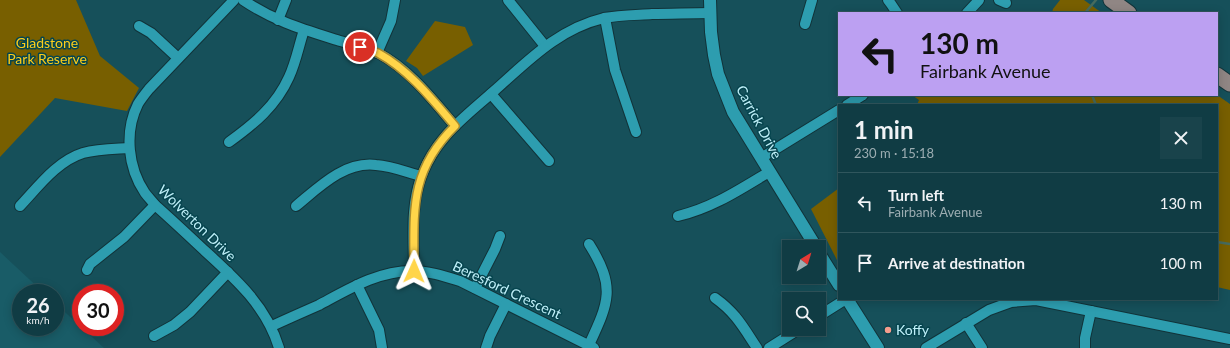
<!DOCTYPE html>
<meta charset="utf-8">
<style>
:root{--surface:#103c44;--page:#19434b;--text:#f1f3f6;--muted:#9cadb2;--line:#30565d}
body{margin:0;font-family:Lato,sans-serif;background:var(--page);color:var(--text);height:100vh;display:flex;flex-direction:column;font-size:15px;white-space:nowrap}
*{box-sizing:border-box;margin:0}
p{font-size:13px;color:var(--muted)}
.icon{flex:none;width:22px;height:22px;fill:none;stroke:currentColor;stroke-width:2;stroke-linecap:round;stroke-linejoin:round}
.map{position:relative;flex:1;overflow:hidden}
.drawer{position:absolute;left:838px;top:104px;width:380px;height:196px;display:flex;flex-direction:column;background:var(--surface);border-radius:0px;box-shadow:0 2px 10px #0003,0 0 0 1px var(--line)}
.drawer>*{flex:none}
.banner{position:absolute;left:838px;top:12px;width:380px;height:84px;border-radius:0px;box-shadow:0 2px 10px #0003,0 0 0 1px var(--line);background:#bca0f2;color:#111;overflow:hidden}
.needle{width:26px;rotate:38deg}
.controls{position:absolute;left:782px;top:240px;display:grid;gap:8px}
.controls a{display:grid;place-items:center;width:44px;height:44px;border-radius:0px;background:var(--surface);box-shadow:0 2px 10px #0003,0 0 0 1px var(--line);font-size:20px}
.speed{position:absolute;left:12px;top:284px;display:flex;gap:8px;font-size:20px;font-weight:700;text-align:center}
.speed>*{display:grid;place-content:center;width:52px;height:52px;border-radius:50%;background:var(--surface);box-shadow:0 2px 10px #0003,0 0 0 1px var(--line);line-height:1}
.speed small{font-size:10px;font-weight:400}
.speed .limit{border:6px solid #d22;background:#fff;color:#111}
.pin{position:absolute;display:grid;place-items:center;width:34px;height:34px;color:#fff;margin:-17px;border:2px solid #fff;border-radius:50%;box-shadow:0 1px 4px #0007}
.me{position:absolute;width:44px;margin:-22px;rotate:1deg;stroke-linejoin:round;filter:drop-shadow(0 0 3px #0008)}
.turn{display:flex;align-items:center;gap:14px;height:84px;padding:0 16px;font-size:18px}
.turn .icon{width:52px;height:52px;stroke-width:2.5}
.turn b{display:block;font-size:28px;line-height:34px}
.round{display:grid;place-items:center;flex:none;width:42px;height:42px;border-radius:0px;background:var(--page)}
.head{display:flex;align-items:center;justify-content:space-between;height:68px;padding:0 16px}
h1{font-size:24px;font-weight:700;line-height:30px}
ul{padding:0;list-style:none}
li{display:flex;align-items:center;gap:12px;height:60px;padding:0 16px;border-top:1px solid var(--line)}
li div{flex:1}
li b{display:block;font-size:15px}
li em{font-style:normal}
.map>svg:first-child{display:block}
.built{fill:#195c67}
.green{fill:#785f00}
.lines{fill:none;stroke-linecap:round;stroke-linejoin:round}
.stream{stroke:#466b5e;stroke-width:2.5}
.minor-casing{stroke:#113339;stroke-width:12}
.tertiary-casing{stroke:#113339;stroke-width:14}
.primary-casing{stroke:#113339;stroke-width:17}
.minor{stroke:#2d9daf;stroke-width:10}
.tertiary{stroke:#2d9daf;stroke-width:12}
.primary{stroke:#908684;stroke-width:15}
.route-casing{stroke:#a68a30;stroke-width:10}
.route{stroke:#ffd54a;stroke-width:7}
.poi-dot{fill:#f49d8d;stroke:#06454f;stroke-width:1.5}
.labels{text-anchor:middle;stroke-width:3;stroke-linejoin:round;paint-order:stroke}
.park-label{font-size:14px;fill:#fece1a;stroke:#06454f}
.street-label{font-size:14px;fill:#c0f0f9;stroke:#06454f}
.poi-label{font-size:14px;fill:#c0f0f9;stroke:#06454f;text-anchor:start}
</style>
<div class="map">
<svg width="1230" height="348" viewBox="0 0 1230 348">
<rect width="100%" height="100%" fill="#16505a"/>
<path class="built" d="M0,252L44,293H21V327H55V303L104,348H0Z"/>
<g class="green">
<path d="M0,0H76L100,56L139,88L127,111L55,98L0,157Z"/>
<path d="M1060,0H1084L1102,13H1052L1053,9Z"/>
<path d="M435,21L465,27L473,45L423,76L417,68L406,61Z"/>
<path d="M912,95H1217L1230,104V290L1217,287V105H917L919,100Z"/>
<path d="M839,188V264L811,209Z"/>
</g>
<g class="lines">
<g class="stream">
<path d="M1085,13L1096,0"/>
<path d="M1092,95L1096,105"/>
<path d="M1217,242L1230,244"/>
</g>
<defs>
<g id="minor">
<path d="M234,0L149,89C145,94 141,99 138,104C124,132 128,168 145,193C148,197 152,201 155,205C172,220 189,236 205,251C236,279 267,307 279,348"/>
<path d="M243,0C274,21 302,29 337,40C350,44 366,47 378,53C409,69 432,99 455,126"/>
<path d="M508,0L545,46"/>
<path d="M888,0L891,4L897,13"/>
<path d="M999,0L1006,3"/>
<path d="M967,13L979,0"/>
<path d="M605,18L615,70L636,132"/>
<path d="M278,20L286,0"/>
<path d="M805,24L812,0"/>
<path d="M139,26L151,33L178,58"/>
<path d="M377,53L391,21L395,0"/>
<path d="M491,94L549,161"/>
<path d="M847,105L863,95"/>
<path d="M229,142C254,124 276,106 289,77C296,62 299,45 304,30"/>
<path d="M761,158L839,110"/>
<path d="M20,206C38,187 57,161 83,153C98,149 114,149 129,148"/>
<path d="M296,206C318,188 344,161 376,165C392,166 406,172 421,176"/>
<path d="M678,216C712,208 739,190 769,172"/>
<path d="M87,270L90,264L124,237L155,205"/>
<path d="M414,271C414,240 410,205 422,175C436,137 465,117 494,91C528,61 558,29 604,18C619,15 636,15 652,14C671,14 690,13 710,13"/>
<path d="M357,285L379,330L382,348"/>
<path d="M475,288L495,249L500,236"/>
<path d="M715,298C736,313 743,327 757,348"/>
<path d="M819,316L846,299"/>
<path d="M966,323L982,348"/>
<path d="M272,326C287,319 303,312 319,305C349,289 378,271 412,271C429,271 444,276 460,281L594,348"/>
<path d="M154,336L174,325L190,312L228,272"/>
<path d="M589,345C609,302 616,287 589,244"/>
<path d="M486,348L490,336L506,304"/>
<path d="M769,348L799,329"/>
<path d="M926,348L989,310L1011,302L1036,300L1230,339"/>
<path d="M1085,348V338L1091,311"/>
</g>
<g id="tertiary">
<path d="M710,0L711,32L714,55L718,74L733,112L816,247"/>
<path d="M819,253L839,285"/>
<path d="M847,299L878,348"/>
</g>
<g id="primary">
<path d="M1111,0L1129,13"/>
<path d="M1217,75L1230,84"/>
</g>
</defs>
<use href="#minor" class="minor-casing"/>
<use href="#tertiary" class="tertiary-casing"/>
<use href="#primary" class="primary-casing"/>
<use href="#minor" class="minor"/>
<use href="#tertiary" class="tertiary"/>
<use href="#primary" class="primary"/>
</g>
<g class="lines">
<defs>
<path id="route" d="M360,47C366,49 372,50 378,53C409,70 432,99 455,126C409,171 414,211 414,271"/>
</defs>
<use href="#route" class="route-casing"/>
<use href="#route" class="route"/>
</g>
<circle class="poi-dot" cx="888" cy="330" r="4"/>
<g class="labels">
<g class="park-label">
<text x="47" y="48">Gladstone<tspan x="47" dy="16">Park Reserve</tspan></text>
</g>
<g class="street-label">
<text transform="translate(759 122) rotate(62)" y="5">Carrick Drive</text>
<text transform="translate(197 223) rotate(44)" y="5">Wolverton Drive</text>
<text transform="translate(507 290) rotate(25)" y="5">Beresford Crescent</text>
</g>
<g class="poi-label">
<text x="896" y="335">Koffy</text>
</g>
</g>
</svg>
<div class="controls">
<a><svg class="needle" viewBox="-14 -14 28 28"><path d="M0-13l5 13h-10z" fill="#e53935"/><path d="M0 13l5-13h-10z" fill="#9cadb2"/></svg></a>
<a><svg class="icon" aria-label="search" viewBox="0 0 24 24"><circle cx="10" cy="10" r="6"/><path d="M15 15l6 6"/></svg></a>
</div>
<div class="speed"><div>26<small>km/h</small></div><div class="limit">30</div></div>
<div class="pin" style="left:360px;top:47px;background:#d93025"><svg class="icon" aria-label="arrive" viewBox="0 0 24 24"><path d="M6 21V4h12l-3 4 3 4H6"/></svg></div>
<svg class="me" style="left:414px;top:271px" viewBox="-20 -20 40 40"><path d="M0-17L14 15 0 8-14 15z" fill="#ffd54a" stroke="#fff" stroke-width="4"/></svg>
<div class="banner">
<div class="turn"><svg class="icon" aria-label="left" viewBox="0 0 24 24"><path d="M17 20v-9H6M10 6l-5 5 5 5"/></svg><div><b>130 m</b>Fairbank Avenue</div></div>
</div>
<section class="drawer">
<div class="head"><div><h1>1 min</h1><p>230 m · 15:18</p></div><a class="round"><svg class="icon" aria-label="close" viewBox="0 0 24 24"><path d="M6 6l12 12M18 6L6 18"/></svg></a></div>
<ul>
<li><svg class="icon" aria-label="left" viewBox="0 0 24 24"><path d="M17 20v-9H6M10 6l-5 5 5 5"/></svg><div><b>Turn left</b><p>Fairbank Avenue</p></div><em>130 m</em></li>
<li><svg class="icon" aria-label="arrive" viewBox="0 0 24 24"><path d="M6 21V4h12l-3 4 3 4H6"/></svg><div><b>Arrive at destination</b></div><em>100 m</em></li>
</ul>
</section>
</div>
